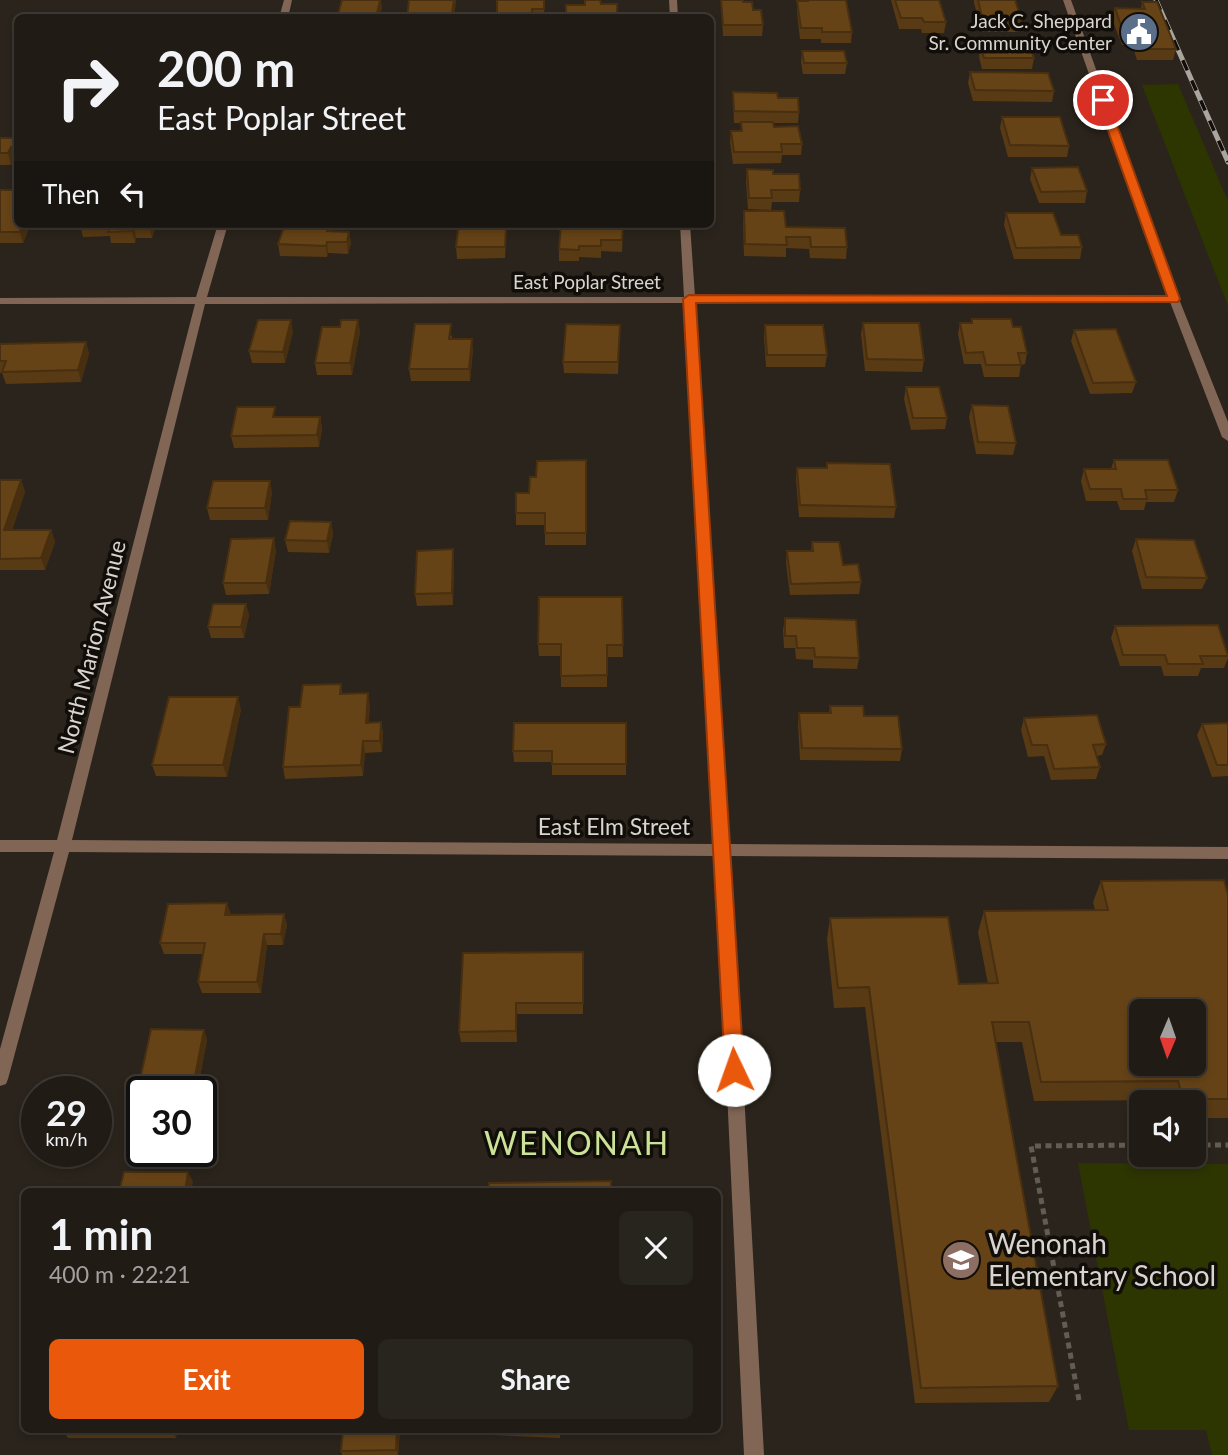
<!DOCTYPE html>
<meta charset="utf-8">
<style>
:root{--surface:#201b15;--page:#28241e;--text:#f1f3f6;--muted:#a2a1a0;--line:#3d3934;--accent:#ea580c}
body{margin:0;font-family:Lato,sans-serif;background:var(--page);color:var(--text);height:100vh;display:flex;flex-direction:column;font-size:26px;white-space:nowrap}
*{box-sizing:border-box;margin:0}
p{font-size:23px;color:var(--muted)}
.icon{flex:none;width:38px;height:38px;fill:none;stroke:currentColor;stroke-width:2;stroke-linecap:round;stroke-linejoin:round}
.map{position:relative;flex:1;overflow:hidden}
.drawer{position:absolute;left:21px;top:1188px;width:700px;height:245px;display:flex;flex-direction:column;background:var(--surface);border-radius:10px;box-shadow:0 4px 10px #0003,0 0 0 2px var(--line)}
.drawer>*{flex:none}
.guide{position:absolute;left:14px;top:14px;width:700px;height:214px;border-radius:10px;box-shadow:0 4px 10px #0003,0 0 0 2px var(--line);background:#201b15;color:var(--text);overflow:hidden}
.needle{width:46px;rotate:182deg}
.buttons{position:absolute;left:1129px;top:999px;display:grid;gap:14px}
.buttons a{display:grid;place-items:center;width:77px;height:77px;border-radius:10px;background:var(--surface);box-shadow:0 4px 10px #0003,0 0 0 2px var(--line);font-size:35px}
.speed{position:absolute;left:21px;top:1076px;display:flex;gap:14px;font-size:35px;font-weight:700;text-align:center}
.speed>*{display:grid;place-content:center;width:91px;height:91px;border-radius:50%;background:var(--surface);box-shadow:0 4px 10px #0003,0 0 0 2px var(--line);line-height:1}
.speed small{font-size:18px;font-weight:400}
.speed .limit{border:4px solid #111;border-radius:10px;background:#fff;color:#111}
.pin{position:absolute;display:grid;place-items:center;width:60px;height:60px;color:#fff;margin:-30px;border:4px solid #fff;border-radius:50%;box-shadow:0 2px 7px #0007}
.me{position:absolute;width:77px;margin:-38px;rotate:357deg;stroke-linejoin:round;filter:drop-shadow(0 0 5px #0008)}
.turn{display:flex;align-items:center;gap:24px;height:147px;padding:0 28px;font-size:32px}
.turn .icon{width:91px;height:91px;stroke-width:2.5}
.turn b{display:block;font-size:49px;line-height:60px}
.then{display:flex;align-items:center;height:66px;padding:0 28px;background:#0003;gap:14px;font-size:26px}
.round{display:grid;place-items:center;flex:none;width:74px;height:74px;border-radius:10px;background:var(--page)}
.summary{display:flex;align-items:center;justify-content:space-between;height:119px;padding:0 28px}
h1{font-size:42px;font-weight:700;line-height:52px}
.cta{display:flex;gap:14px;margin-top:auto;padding:14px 28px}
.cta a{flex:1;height:80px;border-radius:10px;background:var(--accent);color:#fff;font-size:28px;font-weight:700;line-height:80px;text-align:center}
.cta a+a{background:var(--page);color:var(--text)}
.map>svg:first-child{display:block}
.green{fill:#2d3500}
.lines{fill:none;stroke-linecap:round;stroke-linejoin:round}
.path{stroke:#625c55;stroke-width:5;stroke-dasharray:6 4.5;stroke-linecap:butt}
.street{fill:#816656;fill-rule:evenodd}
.rail-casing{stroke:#aba59f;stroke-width:5}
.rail{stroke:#110e0a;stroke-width:3.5;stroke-dasharray:11;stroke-linecap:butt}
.wall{fill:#583a14}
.shaded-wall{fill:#472f10}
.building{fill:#664317;stroke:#472f10;stroke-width:2;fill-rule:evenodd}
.route{fill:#ea580c;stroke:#983908;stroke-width:2}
.labels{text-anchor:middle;stroke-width:7;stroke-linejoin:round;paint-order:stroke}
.far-poi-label{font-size:19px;fill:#d9d4cf;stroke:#110e0a;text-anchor:end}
.far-street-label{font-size:19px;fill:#d9d4cf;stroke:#110e0a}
.street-label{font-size:23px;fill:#d9d4cf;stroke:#110e0a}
.near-poi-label{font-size:28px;fill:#d9d4cf;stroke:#110e0a;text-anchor:start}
.near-quarter-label{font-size:32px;letter-spacing:2px;fill:#cce298;stroke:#110e0a}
</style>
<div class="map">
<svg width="1228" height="1455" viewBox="0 0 1228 1455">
<rect width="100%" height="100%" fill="#2b241c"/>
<g class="green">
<path d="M1178,84L1228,201V306L1142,85Z"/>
<path d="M1078,1163L1228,1164V1455H1212L1206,1430H1129Z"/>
</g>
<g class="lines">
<g class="path">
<path d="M1194,1145H1228"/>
<path d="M1079,1400L1031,1146L1141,1145"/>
</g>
<g class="street">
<path d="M284,0H292L288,18H279Z"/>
<path d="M669,0H677L678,18H670Z"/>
<path d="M1063,0H1071L1179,299L1228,422V441L1222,437L1170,302L695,303L730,844L1228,847V859L731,856L764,1455H744L716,856L69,852L8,1079L6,1084L0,1086V1049L54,852H0V840H57L195,304H0V298L196,297L218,224H228L207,297H684L680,224H690L695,297L1167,296ZM684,303L715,844L72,840L205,304Z"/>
</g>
<defs>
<path id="rail" d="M1156,0L1228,162"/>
</defs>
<use href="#rail" class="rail-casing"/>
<use href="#rail" class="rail"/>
</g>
<g class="wall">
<path d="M409,0H456L454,18H407Z"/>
<path d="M544,0V18H497Z"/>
<path d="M721,0H743V2L753,10L763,25L762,36H723Z"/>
<path d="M807,0H846L852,32L851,43H821V39H800L797,12V1H806Z"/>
<path d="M891,0H939L946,22L944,33H922L921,29H899Z"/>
<path d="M974,0H1015L1022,21L1020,32H982L974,3Z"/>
<path d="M1142,2L1176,49L1173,60H1137L1132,45H1122L1112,19L1115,8L1141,9Z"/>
<path d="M980,46L1034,58L1032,69H982L979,57Z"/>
<path d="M802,51L847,63L845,74H803L801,62Z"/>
<path d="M970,72L1054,91L1052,102L973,101L968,83Z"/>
<path d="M733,92L778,98L799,112L798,123H773L774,127L802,144L801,155H782L781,163L733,164L730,142L731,131H741V123H734Z"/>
<path d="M1002,117L1069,146L1067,157H1008L1000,128Z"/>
<path d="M0,138H18V159H14L11,165H0Z"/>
<path d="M1032,168L1087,191L1085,203H1039L1030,179Z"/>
<path d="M747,169L773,174L800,190L799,202H772L771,210L748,209L746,181Z"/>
<path d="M0,190L18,224L29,228L23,243H0Z"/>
<path d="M744,211L786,227L847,247L846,259L810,258L809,249L786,248V257L744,256L743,222Z"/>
<path d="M1006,213L1061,235L1082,247L1080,259H1014L1004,225Z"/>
<path d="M330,224L331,231L349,232L351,243L348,254L328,253L327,257L280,256L278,244L310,228Z"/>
<path d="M80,225H156L152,238H136L135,243H111L110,236L83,237Z"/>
<path d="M615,227H623L622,252L601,251V258L579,257V261H559V249Z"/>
<path d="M506,240L505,258L457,259L456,247Z"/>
<path d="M972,319L1013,327L1027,353L1025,364L1021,365L1019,377H984L981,364H964L958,334L960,323H971Z"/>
<path d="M358,320L360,332L352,375H317L315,363L340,327Z"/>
<path d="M863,323L924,360L922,372L865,371L861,334Z"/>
<path d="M620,325L618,374L564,373L563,362Z"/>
<path d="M765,325L827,355L825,367H766L764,337Z"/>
<path d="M1074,330L1136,382L1132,393L1090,394L1071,341Z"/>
<path d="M293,332L285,363H252L249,351Z"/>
<path d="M452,335V339L473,350L470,381H411L409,369Z"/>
<path d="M86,342L89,354L81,382L6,384L2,373H0V344Z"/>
<path d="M906,387L947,418L945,429L911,430L904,399Z"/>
<path d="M972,405L1016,443L1013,455L976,454L969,417Z"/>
<path d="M277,417H320L322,429L319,447L234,448L231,436Z"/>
<path d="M586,460V545H545V525H516V513L529,493Z"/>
<path d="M1114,460L1178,490L1174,502H1146L1144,510H1120L1117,501H1086L1081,481L1084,469H1111Z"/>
<path d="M827,463L896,507L894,518L799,517L796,479L797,468H826Z"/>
<path d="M0,480H21L25,492L12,530H51L55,542L45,570H0Z"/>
<path d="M272,492L268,520H210L207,508Z"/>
<path d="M331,522L333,534L329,553L288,552L285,540Z"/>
<path d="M1136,539L1207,578L1202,589H1142L1132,551Z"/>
<path d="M812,542L843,565L861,582L859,594L790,595L786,563L787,551H811Z"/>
<path d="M453,549L454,561L453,605L417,606L415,594Z"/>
<path d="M276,550L269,594L226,595L223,583Z"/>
<path d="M622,597L623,657H607V687H561V656H539L538,644Z"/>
<path d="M246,604L249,615L244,638H211L208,627Z"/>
<path d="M785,618L859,658L857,669L813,668V660L796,659L795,648H784L783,630Z"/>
<path d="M1115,626L1228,654V658L1224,668H1201L1198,676H1164L1161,666H1120L1111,638Z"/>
<path d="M341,684L342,694L370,705L368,722H381L383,734L382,752L365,753L363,776L285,779L283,767L300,707Z"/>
<path d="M830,706L864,716L902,749L900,761L800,760L798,724L799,713H829Z"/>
<path d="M241,709L227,777L156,776L152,765Z"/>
<path d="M1024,718L1106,744L1102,755L1097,756L1100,767L1096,779L1051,780L1044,756L1028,757L1021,730Z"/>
<path d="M626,723V775H552V762H514L513,751Z"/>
<path d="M1228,723V776L1212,777L1197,735L1202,724Z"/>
<path d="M1101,881L1228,895V1118H1194V1102H1169L1168,1100L1034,1101L1022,1042H995L1058,1386L1049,1402L915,1403L865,1007L834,1008L827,939L830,918L959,984H988L978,932L984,911L1095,910L1093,902Z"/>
<path d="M284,914L287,925L283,945H267L261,993H202L198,982L203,954H164L160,943L231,915Z"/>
<path d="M583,952V1014H517V1042H461L459,1032Z"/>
<path d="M151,1029L204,1030L207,1040L197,1092H142V1113H140L135,1103Z"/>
<path d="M63,1430H177L176,1438H68Z"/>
<path d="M400,1430L398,1455H342L341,1451Z"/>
<path d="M490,1430H560V1438L491,1435Z"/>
</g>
<g class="shaded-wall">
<path d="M380,0H381L382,7L380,18H376Z"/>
<path d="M454,0H456L454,18H453Z"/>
<path d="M11,147L14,159L11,165L8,153Z"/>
<path d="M23,224H28L29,228L23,243L20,232Z"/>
<path d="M150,224H155L156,225L152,238L149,226Z"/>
<path d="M134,226L136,238L135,243L132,231Z"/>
<path d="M349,232L351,243L348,254L347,242Z"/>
<path d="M327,242L328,253L327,257L326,246Z"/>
<path d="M291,320L293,332L285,363L283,352Z"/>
<path d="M358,320L360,332L352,375L350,363Z"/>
<path d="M472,339L473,350L470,381L469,369Z"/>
<path d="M86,342L89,354L81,382L78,370Z"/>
<path d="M320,417L322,429L319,447L317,435Z"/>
<path d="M21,480L25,492L8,542L4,530Z"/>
<path d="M270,481L272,492L268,520L265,508Z"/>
<path d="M331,522L333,534L329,553L327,541Z"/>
<path d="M51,530L55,542L45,570L41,558Z"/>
<path d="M274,538L276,550L269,594L266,583Z"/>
<path d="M453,549L454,561L453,605L452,593Z"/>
<path d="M246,604L249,615L244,638L241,627Z"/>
<path d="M368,693L370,705L368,734L366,723Z"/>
<path d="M238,697L241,709L227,777L223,765Z"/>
<path d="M381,722L383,734L382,752L380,741Z"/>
<path d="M363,741L365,753L363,776L361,765Z"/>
<path d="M227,903L231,914L229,926L225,915Z"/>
<path d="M284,914L287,925L283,945L281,934Z"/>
<path d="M264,934L267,945L261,993L257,982Z"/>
<path d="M516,1003L517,1014V1042L516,1031Z"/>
<path d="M204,1030L207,1040L197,1092H192Z"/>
<path d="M188,1172L193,1182L191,1192H185Z"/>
<path d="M171,1430H177L176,1438Z"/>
<path d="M397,1430H400L398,1455L396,1450Z"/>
</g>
<g class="building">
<path d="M342,0H380L376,18H337Z"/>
<path d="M409,0H454L452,14H441V18L407,17Z"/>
<path d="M497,0H544V9H532V18H497Z"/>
<path d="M585,0H600L601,4H617V18H566V5H585Z"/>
<path d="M721,0H743V2H752L753,10H761L763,25H723Z"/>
<path d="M808,0H846L852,32H822V28H801L797,1H808Z"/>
<path d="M895,0H939L946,22H924L922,18H901Z"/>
<path d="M978,0H1015L1022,21H983Z"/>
<path d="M1142,2H1157L1176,49H1140L1134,34H1124L1115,8L1145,9Z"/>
<path d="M980,46H1030L1034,58H984Z"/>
<path d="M802,51H844L847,63H804Z"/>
<path d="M970,72L1048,73L1054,91L975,90Z"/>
<path d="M733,92L777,93L778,98H798L799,112L734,111Z"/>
<path d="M1002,117H1060L1069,146L1010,145Z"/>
<path d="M741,122H773L774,127L798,126L802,144H781L782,152H734L731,131H742Z"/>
<path d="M0,138H18V147H11L8,153H0Z"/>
<path d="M1078,167L1087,191L1041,192L1032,168Z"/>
<path d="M747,169L773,170V174H799L800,190H771L772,198H749Z"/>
<path d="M18,183V199L15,207H18L17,216H18V224H23L20,232H0V190H15Z"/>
<path d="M744,211H784L786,227L845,228L847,247H811L810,237H786L787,245L745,244Z"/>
<path d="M1006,213H1053L1061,235H1078L1082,247L1016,248Z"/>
<path d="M80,224H150L149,226H134L132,231L108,232L111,225H80Z"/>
<path d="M311,224H330L327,231L349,232L347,242H327L326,246L278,244L284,227L310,228Z"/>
<path d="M561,224H615L614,227H623L622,240H601V246H579V250L559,249Z"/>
<path d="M458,229H506L505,247H456Z"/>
<path d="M972,319H1011L1013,327H1021L1027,353H1018L1021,365H986L983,352L966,353L960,323H972Z"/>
<path d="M258,320H291L283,352L249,351Z"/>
<path d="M341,320H358L350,363H315L322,327H340Z"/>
<path d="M863,323H919L924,360L867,359Z"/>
<path d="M415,324H451L449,339H472L469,369H409Z"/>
<path d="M566,324L620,325L618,362H563Z"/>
<path d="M765,325H823L827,355H767Z"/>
<path d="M1116,329L1136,382L1093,383L1074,330Z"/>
<path d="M86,342L78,370L2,372L6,361H0V344Z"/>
<path d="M906,387H939L947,418H913Z"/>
<path d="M972,405L1008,406L1016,443L978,442Z"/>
<path d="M237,407H275L273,417H320L317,435L231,436Z"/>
<path d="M586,460V533H545V513H516V493H529L530,477H536L537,461Z"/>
<path d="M1114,460H1168L1178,490H1145L1147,499H1123L1121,489H1090L1084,469H1116Z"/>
<path d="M827,463L890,464L896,507L800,505L797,468H827Z"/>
<path d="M0,480H21L4,530H51L41,558L0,559Z"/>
<path d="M213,481H270L265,508H207Z"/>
<path d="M290,521L331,522L327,541L285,540Z"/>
<path d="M274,538L266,583H223L231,539Z"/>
<path d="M1136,539L1194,540L1207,578L1146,577Z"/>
<path d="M812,542H839L843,565L858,564L861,582L791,584L787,551H813Z"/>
<path d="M453,549L452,593L415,594L417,551Z"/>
<path d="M539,597H622L623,645H607V675L561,676V644H538Z"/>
<path d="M213,604H246L241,627H208Z"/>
<path d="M785,618L856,620L859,658L815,657L814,648H797L796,636H785Z"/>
<path d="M1218,625L1228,656H1200L1203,664H1168L1165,655H1123L1115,626Z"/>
<path d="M341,684L340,694L368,693L366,723L381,722L380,741H363L361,765L283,767L289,707H300L303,685Z"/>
<path d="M169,697H238L223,765H152Z"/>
<path d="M830,706H863L864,716H898L902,749L802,748L799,713H831Z"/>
<path d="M1097,715L1106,744L1093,745L1100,767L1054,769L1047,745H1032L1024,718Z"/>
<path d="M514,723H626V764H552V751H513Z"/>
<path d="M1228,723V765H1217L1202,724Z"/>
<path d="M1224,880L1228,895V1099H1183L1178,1081L1041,1082L1029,1022H992L1058,1386L921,1388L869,987L838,988L830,918L948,917L959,984L998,983L984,911L1108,910L1101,881ZM1141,1012H1194V1064H1141Z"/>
<path d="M227,903L225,915L284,914L281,934H264L257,982H198L205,943H160L168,904Z"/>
<path d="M583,952V1003H516V1031L459,1032L463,953Z"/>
<path d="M151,1029L204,1030L192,1092H142V1103H135Z"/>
<path d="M124,1172H188L185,1192H119Z"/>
<path d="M611,1181V1192H488L489,1183Z"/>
<path d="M343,1430H397L396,1450L341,1451Z"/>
</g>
<path class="route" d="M1099,97L1108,100L1180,299L1178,302L696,303L744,1070L741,1076L734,1078L728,1076L725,1070L683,299L689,295L1167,296L1097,100Z"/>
<defs>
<symbol id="civic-disc" viewBox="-11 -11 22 22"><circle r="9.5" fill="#5c6f8a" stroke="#110e0a"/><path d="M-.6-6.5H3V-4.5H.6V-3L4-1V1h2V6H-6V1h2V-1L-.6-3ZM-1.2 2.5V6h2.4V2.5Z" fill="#fff"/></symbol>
<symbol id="school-disc" viewBox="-11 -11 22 22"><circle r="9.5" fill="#8d6e63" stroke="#110e0a"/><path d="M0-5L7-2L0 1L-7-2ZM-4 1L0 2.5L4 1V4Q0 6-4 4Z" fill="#fff"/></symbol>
</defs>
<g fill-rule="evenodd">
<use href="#civic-disc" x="1117" y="10" width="44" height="44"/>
<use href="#school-disc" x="939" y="1238" width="44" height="44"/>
</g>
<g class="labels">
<g class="far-poi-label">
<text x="1112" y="28">Jack C. Sheppard<tspan x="1112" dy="22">Sr. Community Center</tspan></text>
</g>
<g class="far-street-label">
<text x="587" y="289">East Poplar Street</text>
</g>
<g class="street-label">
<text transform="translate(92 647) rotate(-76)" y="8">North Marion Avenue</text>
<text x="614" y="835">East Elm Street</text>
</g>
<g class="near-poi-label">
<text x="988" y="1254">Wenonah<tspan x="988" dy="32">Elementary School</tspan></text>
</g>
<g class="near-quarter-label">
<text x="577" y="1155">WENONAH</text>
</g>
</g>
</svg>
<div class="buttons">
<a><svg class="needle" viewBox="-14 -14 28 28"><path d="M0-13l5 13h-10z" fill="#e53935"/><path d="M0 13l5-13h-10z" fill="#a2a1a0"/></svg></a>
<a><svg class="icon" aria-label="sound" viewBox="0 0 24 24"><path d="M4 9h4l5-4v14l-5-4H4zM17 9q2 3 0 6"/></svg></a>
</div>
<div class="speed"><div>29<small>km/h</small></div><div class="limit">30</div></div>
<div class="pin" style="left:1103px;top:100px;background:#d93025"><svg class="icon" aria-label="arrive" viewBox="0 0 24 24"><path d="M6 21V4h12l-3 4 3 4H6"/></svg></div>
<svg class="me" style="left:734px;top:1070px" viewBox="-20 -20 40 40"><circle r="19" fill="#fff"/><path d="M0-13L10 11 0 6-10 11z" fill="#ea580c"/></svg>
<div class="guide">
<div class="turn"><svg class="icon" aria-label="right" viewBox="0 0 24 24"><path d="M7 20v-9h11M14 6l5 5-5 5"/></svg><div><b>200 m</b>East Poplar Street</div></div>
<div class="then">Then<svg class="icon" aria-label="left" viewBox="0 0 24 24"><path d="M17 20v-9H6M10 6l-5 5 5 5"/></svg></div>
</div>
<section class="drawer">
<div class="summary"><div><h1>1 min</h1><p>400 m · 22:21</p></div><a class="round"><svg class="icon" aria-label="close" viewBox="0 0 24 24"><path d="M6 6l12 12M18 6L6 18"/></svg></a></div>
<div class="cta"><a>Exit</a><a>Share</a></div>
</section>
</div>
